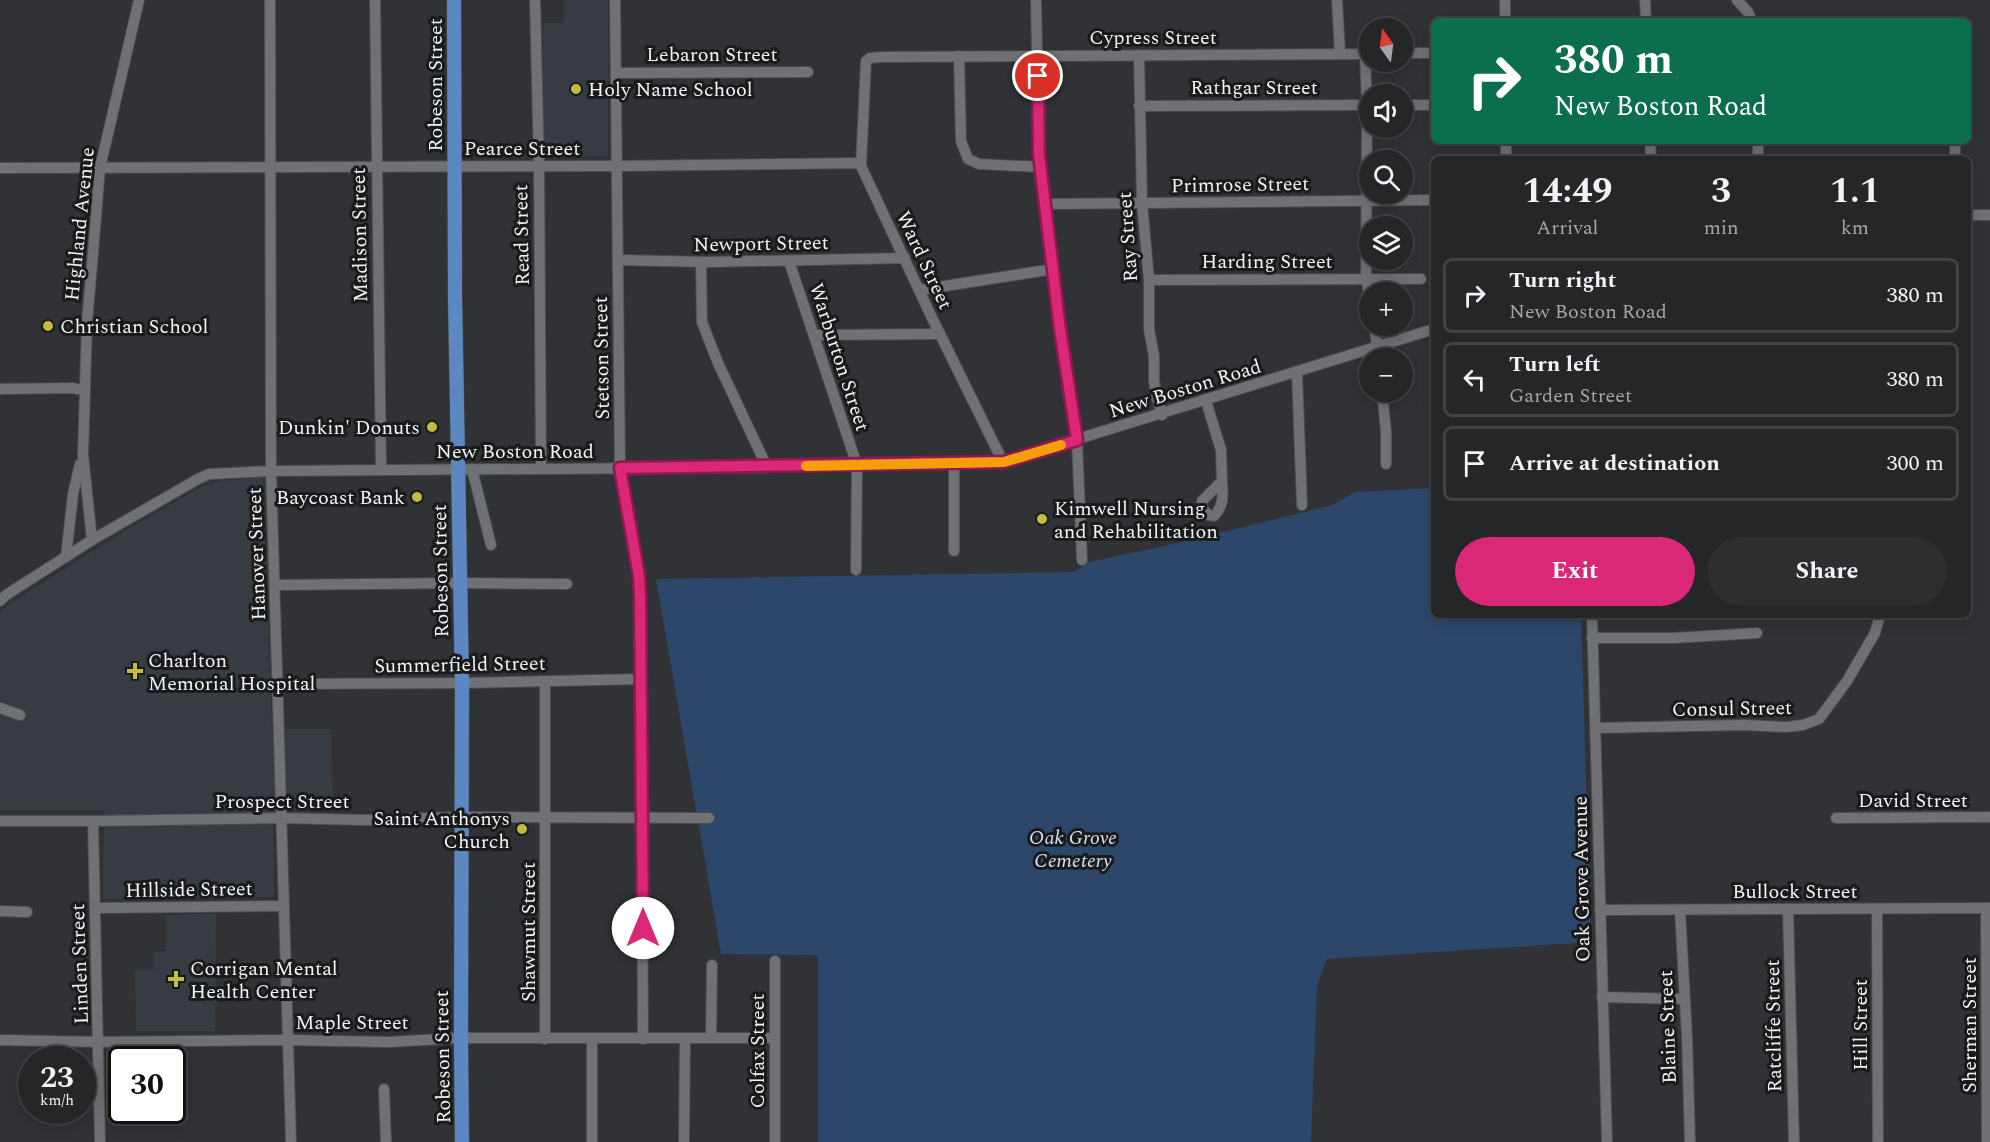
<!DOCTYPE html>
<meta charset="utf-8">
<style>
:root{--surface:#252628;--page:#2d2e30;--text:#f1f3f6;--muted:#a3a5a8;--line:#424345;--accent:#db2777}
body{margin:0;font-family:Spectral,serif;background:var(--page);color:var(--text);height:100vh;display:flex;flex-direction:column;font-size:22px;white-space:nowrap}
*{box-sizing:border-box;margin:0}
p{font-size:20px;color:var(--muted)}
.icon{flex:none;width:33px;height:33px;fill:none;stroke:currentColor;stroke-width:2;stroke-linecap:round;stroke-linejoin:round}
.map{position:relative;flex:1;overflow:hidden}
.sheet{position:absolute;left:1431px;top:156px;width:540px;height:462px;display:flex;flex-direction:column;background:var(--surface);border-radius:9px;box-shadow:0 3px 15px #0003,0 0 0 2px var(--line)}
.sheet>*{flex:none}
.top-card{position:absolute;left:1431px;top:18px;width:540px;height:126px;border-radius:9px;box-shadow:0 3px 15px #0003,0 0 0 2px var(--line);background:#0b6e4f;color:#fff;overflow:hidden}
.needle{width:39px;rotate:346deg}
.buttons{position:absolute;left:1359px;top:18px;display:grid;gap:12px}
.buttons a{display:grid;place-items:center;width:54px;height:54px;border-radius:50%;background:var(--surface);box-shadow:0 3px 15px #0003,0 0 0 2px var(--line);font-size:30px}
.speed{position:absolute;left:18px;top:1046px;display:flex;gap:12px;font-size:30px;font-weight:700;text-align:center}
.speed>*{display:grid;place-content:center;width:78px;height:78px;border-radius:50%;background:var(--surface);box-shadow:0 3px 15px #0003,0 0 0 2px var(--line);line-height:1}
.speed small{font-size:15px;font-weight:400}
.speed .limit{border:3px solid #111;border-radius:9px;background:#fff;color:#111}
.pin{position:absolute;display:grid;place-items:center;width:51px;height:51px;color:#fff;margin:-26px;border:3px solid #fff;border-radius:50%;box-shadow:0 2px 6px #0007}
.me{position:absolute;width:66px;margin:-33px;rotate:0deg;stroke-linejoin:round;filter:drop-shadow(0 0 4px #0008)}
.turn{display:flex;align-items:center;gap:21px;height:126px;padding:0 24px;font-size:27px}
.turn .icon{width:78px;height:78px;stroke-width:2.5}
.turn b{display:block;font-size:42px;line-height:51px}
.eta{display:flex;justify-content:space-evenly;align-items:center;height:102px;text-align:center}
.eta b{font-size:36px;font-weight:700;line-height:42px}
.button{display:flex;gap:12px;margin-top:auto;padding:12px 24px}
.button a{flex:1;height:69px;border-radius:36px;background:var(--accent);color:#fff;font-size:24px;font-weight:700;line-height:69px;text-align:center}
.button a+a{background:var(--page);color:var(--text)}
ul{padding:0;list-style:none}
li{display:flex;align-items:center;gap:18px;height:75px;margin:0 12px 9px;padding:0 12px;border:3px solid var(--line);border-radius:9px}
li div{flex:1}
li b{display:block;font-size:22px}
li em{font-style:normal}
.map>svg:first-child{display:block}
.built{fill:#373c43}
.green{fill:#2d476a}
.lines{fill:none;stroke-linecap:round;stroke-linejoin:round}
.minor-casing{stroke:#4d4e50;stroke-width:12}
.major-casing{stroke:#4d4e50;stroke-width:15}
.minor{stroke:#6f7174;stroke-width:10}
.major{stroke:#5b88c1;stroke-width:14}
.route-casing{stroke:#8e194d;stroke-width:15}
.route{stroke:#db2777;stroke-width:10}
.slow{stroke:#f59e0b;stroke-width:10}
.poi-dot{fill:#c4bc3d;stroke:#191a1b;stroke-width:2}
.labels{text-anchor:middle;stroke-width:6;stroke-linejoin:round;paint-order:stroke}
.street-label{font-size:20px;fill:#f2f3f5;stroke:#191a1b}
.poi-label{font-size:20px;fill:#f2f3f5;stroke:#191a1b;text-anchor:start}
.park-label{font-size:20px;font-style:italic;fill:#d7e3f3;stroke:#191a1b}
</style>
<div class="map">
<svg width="1990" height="1142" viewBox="0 0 1990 1142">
<rect width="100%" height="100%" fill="#313235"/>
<g class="built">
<path d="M564,0H608V156L543,155V23H564Z"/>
<path d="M263,477L272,729H331L333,810H273L274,897L103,899L104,810H0V613L6,606L130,528L201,487L219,481Z"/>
<path d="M216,914L215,1031H136L135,970H154V952L166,951V915Z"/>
</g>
<path class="green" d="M1434,488V615H1581L1591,942L1327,959L1317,985L1311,1142H818V955L721,954L656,579L1074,572L1089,562L1178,543L1333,505L1355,492Z"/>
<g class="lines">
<defs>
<g id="minor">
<path d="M270,0L271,471L291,1142"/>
<path d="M375,0L381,470"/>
<path d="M535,0L539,165L541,469"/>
<path d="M615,0L620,468L639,576L641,597L643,1039"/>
<path d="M1036,0L1039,155L1060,329L1077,440L1082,560"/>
<path d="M1337,0L1340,54"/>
<path d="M1505,0V21"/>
<path d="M1645,0L1646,21"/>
<path d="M1737,0L1748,12L1752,21"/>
<path d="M1402,53H1434"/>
<path d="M1365,54L1367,105L1366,278L1370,298"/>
<path d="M1139,55L1142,203L1149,280V329L1154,356V381L1157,398L1162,415"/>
<path d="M959,56L961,141L968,159L979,164L1041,167"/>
<path d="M617,73L808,72"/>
<path d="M1402,105H1434"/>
<path d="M1139,106L1370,105"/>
<path d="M1506,141V159"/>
<path d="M1650,141L1651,159"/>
<path d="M1758,141V159"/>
<path d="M1955,141V159"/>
<path d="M0,168L617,166L860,163L861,166"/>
<path d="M1046,204L1434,200"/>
<path d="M1968,215H1990"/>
<path d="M618,260L708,262L905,258"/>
<path d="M789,261L857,465L856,570"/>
<path d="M701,262L702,322L718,363L767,467"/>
<path d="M1149,280L1421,279"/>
<path d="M919,290L1054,269"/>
<path d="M1374,326L1379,358"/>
<path d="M814,335L940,334"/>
<path d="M1297,373L1302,505"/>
<path d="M0,389L71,388L85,390"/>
<path d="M1382,392L1386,431V464"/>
<path d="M1206,401L1221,450L1222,481"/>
<path d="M1003,462L932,318L861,166L866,61L870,58L880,57L1370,54"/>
<path d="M472,469L491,545"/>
<path d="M1222,481C1223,495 1224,506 1214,516L1208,515L1203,509L1202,501Z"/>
<path d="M92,540L83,455L87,322L92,265L100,168L139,0"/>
<path d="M954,551V463"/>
<path d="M66,557L73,494L80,464"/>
<path d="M275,585L460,583L567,584"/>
<path d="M0,601L6,595L92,540L198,479L209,474L271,471L780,467L1003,462L1434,329"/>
<path d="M1592,615L1607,1142"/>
<path d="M1592,638H1673L1757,633"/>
<path d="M545,681V1039"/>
<path d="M278,684L462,683L642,679"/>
<path d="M0,708L20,715"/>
<path d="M1596,728L1744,725L1786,727L1803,725L1819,719L1847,681L1875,633L1880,615"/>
<path d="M1836,818L1990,817"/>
<path d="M0,821H93L280,818L366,820L461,817L709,818"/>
<path d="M93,821L100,1142"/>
<path d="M95,908L284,906"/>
<path d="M1986,908L1987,1142"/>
<path d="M1788,909L1794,1142"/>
<path d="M1877,909L1878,1142"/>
<path d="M1600,910L1990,908"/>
<path d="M1680,910L1687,1037L1690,1142"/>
<path d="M0,911L27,912"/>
<path d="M1602,997L1685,999"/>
<path d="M711,1038L712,965"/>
<path d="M0,1040L99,1042L288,1040L389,1042L458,1038H775"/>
<path d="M384,1089L386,1142"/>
<path d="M592,1142V1039"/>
<path d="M684,1142L685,1038"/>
<path d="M775,1142V961"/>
</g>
<path id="major" d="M454,0L455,295L462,683L461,1038L462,1142"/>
</defs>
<use href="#minor" class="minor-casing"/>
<use href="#major" class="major-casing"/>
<use href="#minor" class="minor"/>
<use href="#major" class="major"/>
</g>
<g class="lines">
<defs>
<path id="route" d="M643,928L640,597L639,576L620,468L1004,462L1077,440L1060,329L1039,155L1038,76"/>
</defs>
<use href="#route" class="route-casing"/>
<use href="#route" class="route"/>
<path class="slow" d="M806,466L1004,462L1061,445"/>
</g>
<g class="poi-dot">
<circle cx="576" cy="89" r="6"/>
<circle cx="48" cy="326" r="6"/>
<circle cx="432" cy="427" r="6"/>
<circle cx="417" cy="497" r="6"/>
<circle cx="1042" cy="519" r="6"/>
<path d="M132 662h6v6h6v6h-6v6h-6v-6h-6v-6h6z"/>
<circle cx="522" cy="829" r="6"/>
<path d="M173 970h6v6h6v6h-6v6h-6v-6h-6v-6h6z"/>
</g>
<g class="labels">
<g class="street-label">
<text x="1153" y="44">Cypress Street</text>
<text x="712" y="61">Lebaron Street</text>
<text transform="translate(435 85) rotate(-90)" y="7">Robeson Street</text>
<text x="1254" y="94">Rathgar Street</text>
<text x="522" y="155">Pearce Street</text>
<text transform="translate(1240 184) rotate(-1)" y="7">Primrose Street</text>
<text transform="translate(79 224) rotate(-84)" y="7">Highland Avenue</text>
<text transform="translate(359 235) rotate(-91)" y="7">Madison Street</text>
<text transform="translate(521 235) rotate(-91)" y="7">Read Street</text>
<text transform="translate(1127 237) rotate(-94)" y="7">Ray Street</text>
<text transform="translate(761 243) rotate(-1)" y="7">Newport Street</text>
<text transform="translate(925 260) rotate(65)" y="7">Ward Street</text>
<text x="1267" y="268">Harding Street</text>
<text transform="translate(840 357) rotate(72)" y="7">Warburton Street</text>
<text transform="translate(601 358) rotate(-91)" y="7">Stetson Street</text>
<text transform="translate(1185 388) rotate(-17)" y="7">New Boston Road</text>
<text x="515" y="458">New Boston Road</text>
<text transform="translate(256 554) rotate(-92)" y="7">Hanover Street</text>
<text transform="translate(440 571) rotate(-91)" y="7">Robeson Street</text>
<text transform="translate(460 664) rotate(-1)" y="7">Summerfield Street</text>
<text transform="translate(1732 708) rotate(-1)" y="7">Consul Street</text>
<text x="1913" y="807">David Street</text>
<text x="282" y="808">Prospect Street</text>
<text transform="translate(1581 879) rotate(-91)" y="7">Oak Grove Avenue</text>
<text transform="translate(189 889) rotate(-1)" y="7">Hillside Street</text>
<text x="1795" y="898">Bullock Street</text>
<text transform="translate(528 932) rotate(-90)" y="7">Shawmut Street</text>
<text transform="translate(79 964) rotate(-92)" y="7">Linden Street</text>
<text x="352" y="1029">Maple Street</text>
<text transform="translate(1860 1025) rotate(-90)" y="7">Hill Street</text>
<text transform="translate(1969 1025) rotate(-90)" y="7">Sherman Street</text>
<text transform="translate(1773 1026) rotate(-91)" y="7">Ratcliffe Street</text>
<text transform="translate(1667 1027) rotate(-92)" y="7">Blaine Street</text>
<text transform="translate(757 1051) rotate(-90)" y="7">Colfax Street</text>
<text transform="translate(442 1057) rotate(-91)" y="7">Robeson Street</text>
</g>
<g class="poi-label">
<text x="588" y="96">Holy Name School</text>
<text x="60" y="333">Christian School</text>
<text x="420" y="434" text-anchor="end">Dunkin' Donuts</text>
<text x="405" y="504" text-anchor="end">Baycoast Bank</text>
<text x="1054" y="515">Kimwell Nursing<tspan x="1054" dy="23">and Rehabilitation</tspan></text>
<text x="148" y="667">Charlton<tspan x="148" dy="23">Memorial Hospital</tspan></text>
<text x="510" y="825" text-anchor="end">Saint Anthonys<tspan x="510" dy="23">Church</tspan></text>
<text x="190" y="975">Corrigan Mental<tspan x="190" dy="23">Health Center</tspan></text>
</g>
<g class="park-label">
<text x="1073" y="844">Oak Grove<tspan x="1073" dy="23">Cemetery</tspan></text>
</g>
</g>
</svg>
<div class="buttons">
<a><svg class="needle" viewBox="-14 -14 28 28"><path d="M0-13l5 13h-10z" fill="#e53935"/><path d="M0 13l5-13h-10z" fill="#a3a5a8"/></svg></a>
<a><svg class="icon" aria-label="sound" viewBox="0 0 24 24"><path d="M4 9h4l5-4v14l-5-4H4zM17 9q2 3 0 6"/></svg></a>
<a><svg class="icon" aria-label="search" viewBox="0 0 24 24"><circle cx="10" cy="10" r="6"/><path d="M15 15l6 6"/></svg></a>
<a><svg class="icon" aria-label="layers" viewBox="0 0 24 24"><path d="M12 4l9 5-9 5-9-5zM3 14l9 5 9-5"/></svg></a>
<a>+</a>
<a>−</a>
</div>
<div class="speed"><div>23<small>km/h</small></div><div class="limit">30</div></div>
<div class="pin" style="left:1038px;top:76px;background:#d93025"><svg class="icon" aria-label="arrive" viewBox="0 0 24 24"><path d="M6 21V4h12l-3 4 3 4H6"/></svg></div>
<svg class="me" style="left:643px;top:928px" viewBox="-20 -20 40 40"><circle r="19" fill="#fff"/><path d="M0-13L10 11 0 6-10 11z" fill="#db2777"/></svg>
<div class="top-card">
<div class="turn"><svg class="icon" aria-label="right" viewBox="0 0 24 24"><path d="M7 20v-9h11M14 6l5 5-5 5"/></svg><div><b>380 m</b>New Boston Road</div></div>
</div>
<section class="sheet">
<div class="eta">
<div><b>14:49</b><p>Arrival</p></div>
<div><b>3</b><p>min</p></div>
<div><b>1.1</b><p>km</p></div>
</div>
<ul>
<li><svg class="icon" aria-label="right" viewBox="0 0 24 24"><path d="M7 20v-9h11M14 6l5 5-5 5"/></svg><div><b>Turn right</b><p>New Boston Road</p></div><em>380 m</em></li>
<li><svg class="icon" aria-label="left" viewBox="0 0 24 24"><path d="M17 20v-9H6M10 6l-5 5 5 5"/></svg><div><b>Turn left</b><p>Garden Street</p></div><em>380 m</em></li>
<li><svg class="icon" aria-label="arrive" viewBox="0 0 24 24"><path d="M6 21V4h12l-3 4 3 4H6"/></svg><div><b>Arrive at destination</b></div><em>300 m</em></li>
</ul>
<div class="button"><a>Exit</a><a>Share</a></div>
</section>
</div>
